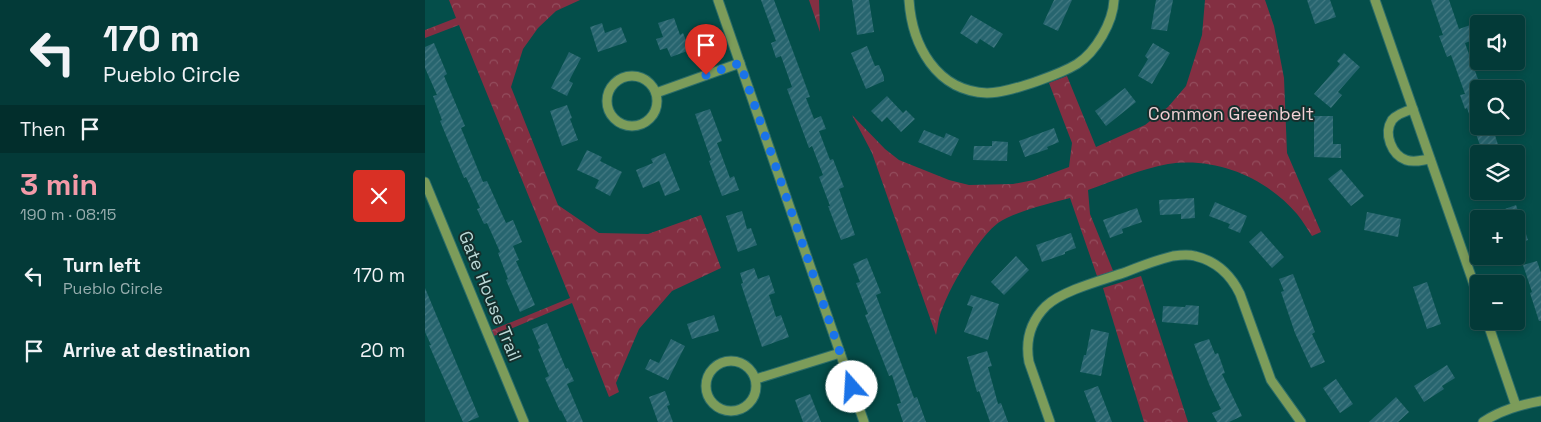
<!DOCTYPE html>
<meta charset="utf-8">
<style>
:root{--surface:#033a38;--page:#0d4140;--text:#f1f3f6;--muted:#97adae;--line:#245453;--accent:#f39aa8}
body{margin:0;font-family:"Space Grotesk",sans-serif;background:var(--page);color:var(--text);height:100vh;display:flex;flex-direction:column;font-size:19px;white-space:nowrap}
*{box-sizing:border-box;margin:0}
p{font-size:16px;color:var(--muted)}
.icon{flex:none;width:28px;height:28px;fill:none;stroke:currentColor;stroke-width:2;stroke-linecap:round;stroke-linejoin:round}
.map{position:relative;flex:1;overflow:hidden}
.sheet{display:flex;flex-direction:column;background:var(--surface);width:425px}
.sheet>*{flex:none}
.hud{background:#033a38;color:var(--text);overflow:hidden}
.tools{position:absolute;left:1045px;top:15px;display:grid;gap:10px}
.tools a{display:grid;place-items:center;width:55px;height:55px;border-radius:5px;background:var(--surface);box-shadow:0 2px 8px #0003,0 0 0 1px var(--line);font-size:25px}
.pin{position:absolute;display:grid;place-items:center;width:42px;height:42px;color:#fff;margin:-51px -21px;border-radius:50% 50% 50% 0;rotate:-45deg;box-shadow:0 0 5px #0007}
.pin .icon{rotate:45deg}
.me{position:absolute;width:55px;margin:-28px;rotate:341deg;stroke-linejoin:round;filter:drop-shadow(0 0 4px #0008)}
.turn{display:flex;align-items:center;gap:18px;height:105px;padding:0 20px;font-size:22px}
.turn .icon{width:65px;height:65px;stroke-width:2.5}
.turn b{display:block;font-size:35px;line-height:42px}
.then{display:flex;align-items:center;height:48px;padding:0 20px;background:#0003;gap:10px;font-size:19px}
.round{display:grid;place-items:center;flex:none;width:52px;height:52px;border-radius:5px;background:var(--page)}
.headline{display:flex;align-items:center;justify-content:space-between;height:85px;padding:0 20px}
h1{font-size:30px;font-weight:700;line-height:38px;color:var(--accent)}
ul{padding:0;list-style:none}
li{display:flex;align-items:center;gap:15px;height:75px;padding:0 20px}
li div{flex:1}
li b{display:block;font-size:19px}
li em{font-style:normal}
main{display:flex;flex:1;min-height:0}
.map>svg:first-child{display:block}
.forest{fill:url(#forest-crowns)}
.building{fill:url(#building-hatch)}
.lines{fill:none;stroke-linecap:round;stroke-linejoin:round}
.minor-casing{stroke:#2c6d69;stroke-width:11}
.minor{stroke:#7c9c5a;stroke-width:9}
.route{stroke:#1a73e8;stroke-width:9;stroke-dasharray:0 16.2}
.labels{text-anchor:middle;stroke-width:4;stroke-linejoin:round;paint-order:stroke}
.park-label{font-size:18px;fill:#f2d1d5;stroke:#152f2d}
.street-label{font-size:18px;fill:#bcdad8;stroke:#152f2d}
</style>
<main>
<section class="sheet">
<div class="hud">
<div class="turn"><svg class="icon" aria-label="left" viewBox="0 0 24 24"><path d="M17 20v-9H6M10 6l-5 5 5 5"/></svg><div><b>170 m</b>Pueblo Circle</div></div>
<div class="then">Then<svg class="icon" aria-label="arrive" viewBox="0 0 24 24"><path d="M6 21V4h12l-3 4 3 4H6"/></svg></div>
</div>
<div class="headline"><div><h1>3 min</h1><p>190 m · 08:15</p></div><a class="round" style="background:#d93025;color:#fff"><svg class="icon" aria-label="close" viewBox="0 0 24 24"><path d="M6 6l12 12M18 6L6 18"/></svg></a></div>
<ul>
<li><svg class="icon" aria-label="left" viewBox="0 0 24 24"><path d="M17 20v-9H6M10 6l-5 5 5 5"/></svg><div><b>Turn left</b><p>Pueblo Circle</p></div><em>170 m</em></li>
<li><svg class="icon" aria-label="arrive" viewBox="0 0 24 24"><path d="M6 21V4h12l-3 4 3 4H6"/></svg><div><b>Arrive at destination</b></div><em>20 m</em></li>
</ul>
</section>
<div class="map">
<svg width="1116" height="422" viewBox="0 0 1116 422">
<defs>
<pattern id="forest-crowns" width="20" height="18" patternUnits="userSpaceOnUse" patternTransform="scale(1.25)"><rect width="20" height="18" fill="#832f42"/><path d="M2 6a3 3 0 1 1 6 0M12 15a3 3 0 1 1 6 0" fill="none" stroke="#934d5d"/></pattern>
<pattern id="building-hatch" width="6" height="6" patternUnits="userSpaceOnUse" patternTransform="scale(1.25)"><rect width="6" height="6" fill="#27656f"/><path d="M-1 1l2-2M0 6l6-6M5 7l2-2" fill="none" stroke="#447a83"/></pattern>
</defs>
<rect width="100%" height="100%" fill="#044e4a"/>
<g class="forest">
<path d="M24,0H155L131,11L113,28L98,49L86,87L133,205L174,233L223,234L276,215L296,268L247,291L214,329L191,383L194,392L184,397L147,303L64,338L62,332L145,298L34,25L0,38V30L31,18Z"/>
<path d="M384,0H394L395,32Z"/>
<path d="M780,0H840L849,26L859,78L862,153L896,232L887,236C882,229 878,221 872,214C840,177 791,157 743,164C715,169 689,181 663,190L665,214L689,273L673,279L645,198C626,203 588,212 573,223C553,238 524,288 516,312C513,319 513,327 511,335L447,153L427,115L460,149L474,160L524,180L544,185L588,184L609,180L644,167L647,143L624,83L642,76L671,147L720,125L743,107L761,86L777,35Z"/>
<path d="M716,276L763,422H719L678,288Z"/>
</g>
<g class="building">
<path d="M336,0H349L385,97L381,98L389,119L396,116L401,129L394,131L405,160L408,159L419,187L414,189L430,235L416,240L403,206H405L394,177L398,175L387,146L384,148L362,89L367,87L356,56L351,58L346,43L351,41Z"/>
<path d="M427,0H444L449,32L432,35Z"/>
<path d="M629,0H647L633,31L618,24Z"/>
<path d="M731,0H748L742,31L726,29Z"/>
<path d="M882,0H905L911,17L890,24Z"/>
<path d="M1006,0H1024L1034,29L1054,22V38L1040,43L1054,82V126H1067L1076,154H1058L1042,108L1040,109L1035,95L1040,94L1026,55L1022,57L1014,36L1018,35Z"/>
<path d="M546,15L578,34L569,48L555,39L552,44L535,33Z"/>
<path d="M249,18L255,35L258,33L265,50L246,57L242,48L235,50L231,39L238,37L233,23Z"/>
<path d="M177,23L180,33L196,27L202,42L173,52L165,27Z"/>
<path d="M9,43L22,74L19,76L40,126L36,128L58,182L62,181L81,223L88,220L97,242L88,246L94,260L91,261L110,305L95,312L81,280L83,279L73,253L75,252L62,223L59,224L52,209L55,208L41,177L39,178L15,121L17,120L8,96L12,95L0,68V47Z"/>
<path d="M728,43L745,53L727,84L713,76L723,59L720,56Z"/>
<path d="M442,46L450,66L454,65L459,77V81L441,89L426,53Z"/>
<path d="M144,52L156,58L144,81L148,83L142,96L126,88Z"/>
<path d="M919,53L935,67L913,92L917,95L906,108L889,94L915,64L912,61Z"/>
<path d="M700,88L711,102L681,126L670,111Z"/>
<path d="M462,96L478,113L481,110L490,119L476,132L462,117L457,122L446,111Z"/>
<path d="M142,105L147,118L145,119L153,140L137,146L125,111Z"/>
<path d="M285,109L297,141L292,143L305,178L309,176L314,190L297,196L284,161L286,160L270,114Z"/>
<path d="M889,116H908V144H916V158L889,157Z"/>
<path d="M629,128L634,142L622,147L623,149L600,157L594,141Z"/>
<path d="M499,130L519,138L521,133L534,139L526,156L493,142Z"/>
<path d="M567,141L583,142L582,161L548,160L549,146H567Z"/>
<path d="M162,150L177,157L175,161L197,172L185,196L170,188L174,180L152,170Z"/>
<path d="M240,153L255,190L240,196L234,181L218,188L211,170L228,163L226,159Z"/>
<path d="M916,169L939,196L926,206L903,179Z"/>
<path d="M769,198L770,218L756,219V214L735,215L734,200Z"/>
<path d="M790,202L822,216L815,233L803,228L805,224L784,216Z"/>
<path d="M1091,205L1103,240L1091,244V219H1058V217Z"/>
<path d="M712,208L717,222L697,229L698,233L685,238L678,220Z"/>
<path d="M317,211L322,229L326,228L332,245L313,252L301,216Z"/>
<path d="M942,212L976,219L973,237L939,230Z"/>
<path d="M836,231L859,257L847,268L824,242Z"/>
<path d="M646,233L651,248L640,252V254L617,262L611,245Z"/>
<path d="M591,256L604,270L579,295L566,282Z"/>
<path d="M442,258L456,293L451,295L489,398L492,397L501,422H478L472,404L476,403L467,375L464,376L440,315L443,314L431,283L435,282L428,264Z"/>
<path d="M1112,261L1116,273V321H1114L1105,293L1107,292L1098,265Z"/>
<path d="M329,268L333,279L344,275L350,293L344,295L351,317L356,315L364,337L337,347L316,284L318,283L315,273Z"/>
<path d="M868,274L890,332L887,334L900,362L886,368L870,333L856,292L859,291L854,279Z"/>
<path d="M1002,282L1016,324L1002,329L988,287Z"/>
<path d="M0,288L54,417L42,422H38L4,345H6L0,332Z"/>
<path d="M546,295L574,304L563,340L539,332L548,307L542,305Z"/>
<path d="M761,305L774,306L773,325L737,322L738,306L760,307Z"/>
<path d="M289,315L294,331L267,339L262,324Z"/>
<path d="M122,323L141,369L143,368L149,381L142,384L158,422H142L136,410L135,411L120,378L124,376L113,349L115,348L107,329Z"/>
<path d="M666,329L684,333L676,376L655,372L659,355H661Z"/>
<path d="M246,339L260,346L243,380L220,369L225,359L234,363Z"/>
<path d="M784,339L790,354L793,353L800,373L797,374L817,416L804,422H792L787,413L796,409L784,384L769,344Z"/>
<path d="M562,351L567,366L563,367L573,404L576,403L583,422H565L554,391L552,392L542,357Z"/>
<path d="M1022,365L1030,378L1017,386L1019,389L999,402L989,386Z"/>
<path d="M911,379L928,404L915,413L898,388Z"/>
<path d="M673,386L687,422H671L659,391Z"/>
<path d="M240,391L245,405L242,406L248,422H233L224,397Z"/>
<path d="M385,394L396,422H378L370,400Z"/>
<path d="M971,397L984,412L973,422H944Z"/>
</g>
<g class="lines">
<defs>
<g id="minor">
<path d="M293,0L439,422"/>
<path d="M484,0C487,45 511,91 562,93C578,93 594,87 610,82C624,77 639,72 652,64C671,52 688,22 689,0"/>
<path d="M950,0L1054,299"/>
<circle cx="207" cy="101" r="25"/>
<path d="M231,93L315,63"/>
<path d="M988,109C981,111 972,114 967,120C958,134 967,155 981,160C989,163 997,160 1005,159"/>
<path d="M0,182L99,422"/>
<path d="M1062,321L1091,406"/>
<circle cx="306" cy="386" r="25"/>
<path d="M331,379L415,353"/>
<path d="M625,422L604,362C600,340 605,322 621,306C638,290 678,280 701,272C716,266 732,260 748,256C755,255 763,254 770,256C791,261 806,275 815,294L846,380L876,422"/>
<path d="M1058,422C1076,410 1095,405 1116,401"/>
</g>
</defs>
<use href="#minor" class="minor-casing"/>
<use href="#minor" class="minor"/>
</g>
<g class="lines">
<path class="route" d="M281,75L315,63L427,387"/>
</g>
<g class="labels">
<g class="park-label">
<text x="806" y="120">Common Greenbelt</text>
</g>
<g class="street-label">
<text transform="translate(65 296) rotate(68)" y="6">Gate House Trail</text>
</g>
</g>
</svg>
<div class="tools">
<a><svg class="icon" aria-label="sound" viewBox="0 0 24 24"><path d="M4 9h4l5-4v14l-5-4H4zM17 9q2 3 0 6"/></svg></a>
<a><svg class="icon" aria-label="search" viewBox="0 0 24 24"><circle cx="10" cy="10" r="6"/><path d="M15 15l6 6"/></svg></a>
<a><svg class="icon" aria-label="layers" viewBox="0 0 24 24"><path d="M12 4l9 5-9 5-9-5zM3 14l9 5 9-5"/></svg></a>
<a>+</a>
<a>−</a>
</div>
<div class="pin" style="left:281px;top:75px;background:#d93025"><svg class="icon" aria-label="arrive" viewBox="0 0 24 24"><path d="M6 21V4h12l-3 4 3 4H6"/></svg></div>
<svg class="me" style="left:427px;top:387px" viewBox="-20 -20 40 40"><circle r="19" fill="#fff"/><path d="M0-13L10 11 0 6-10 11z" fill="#1a73e8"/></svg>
</div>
</main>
